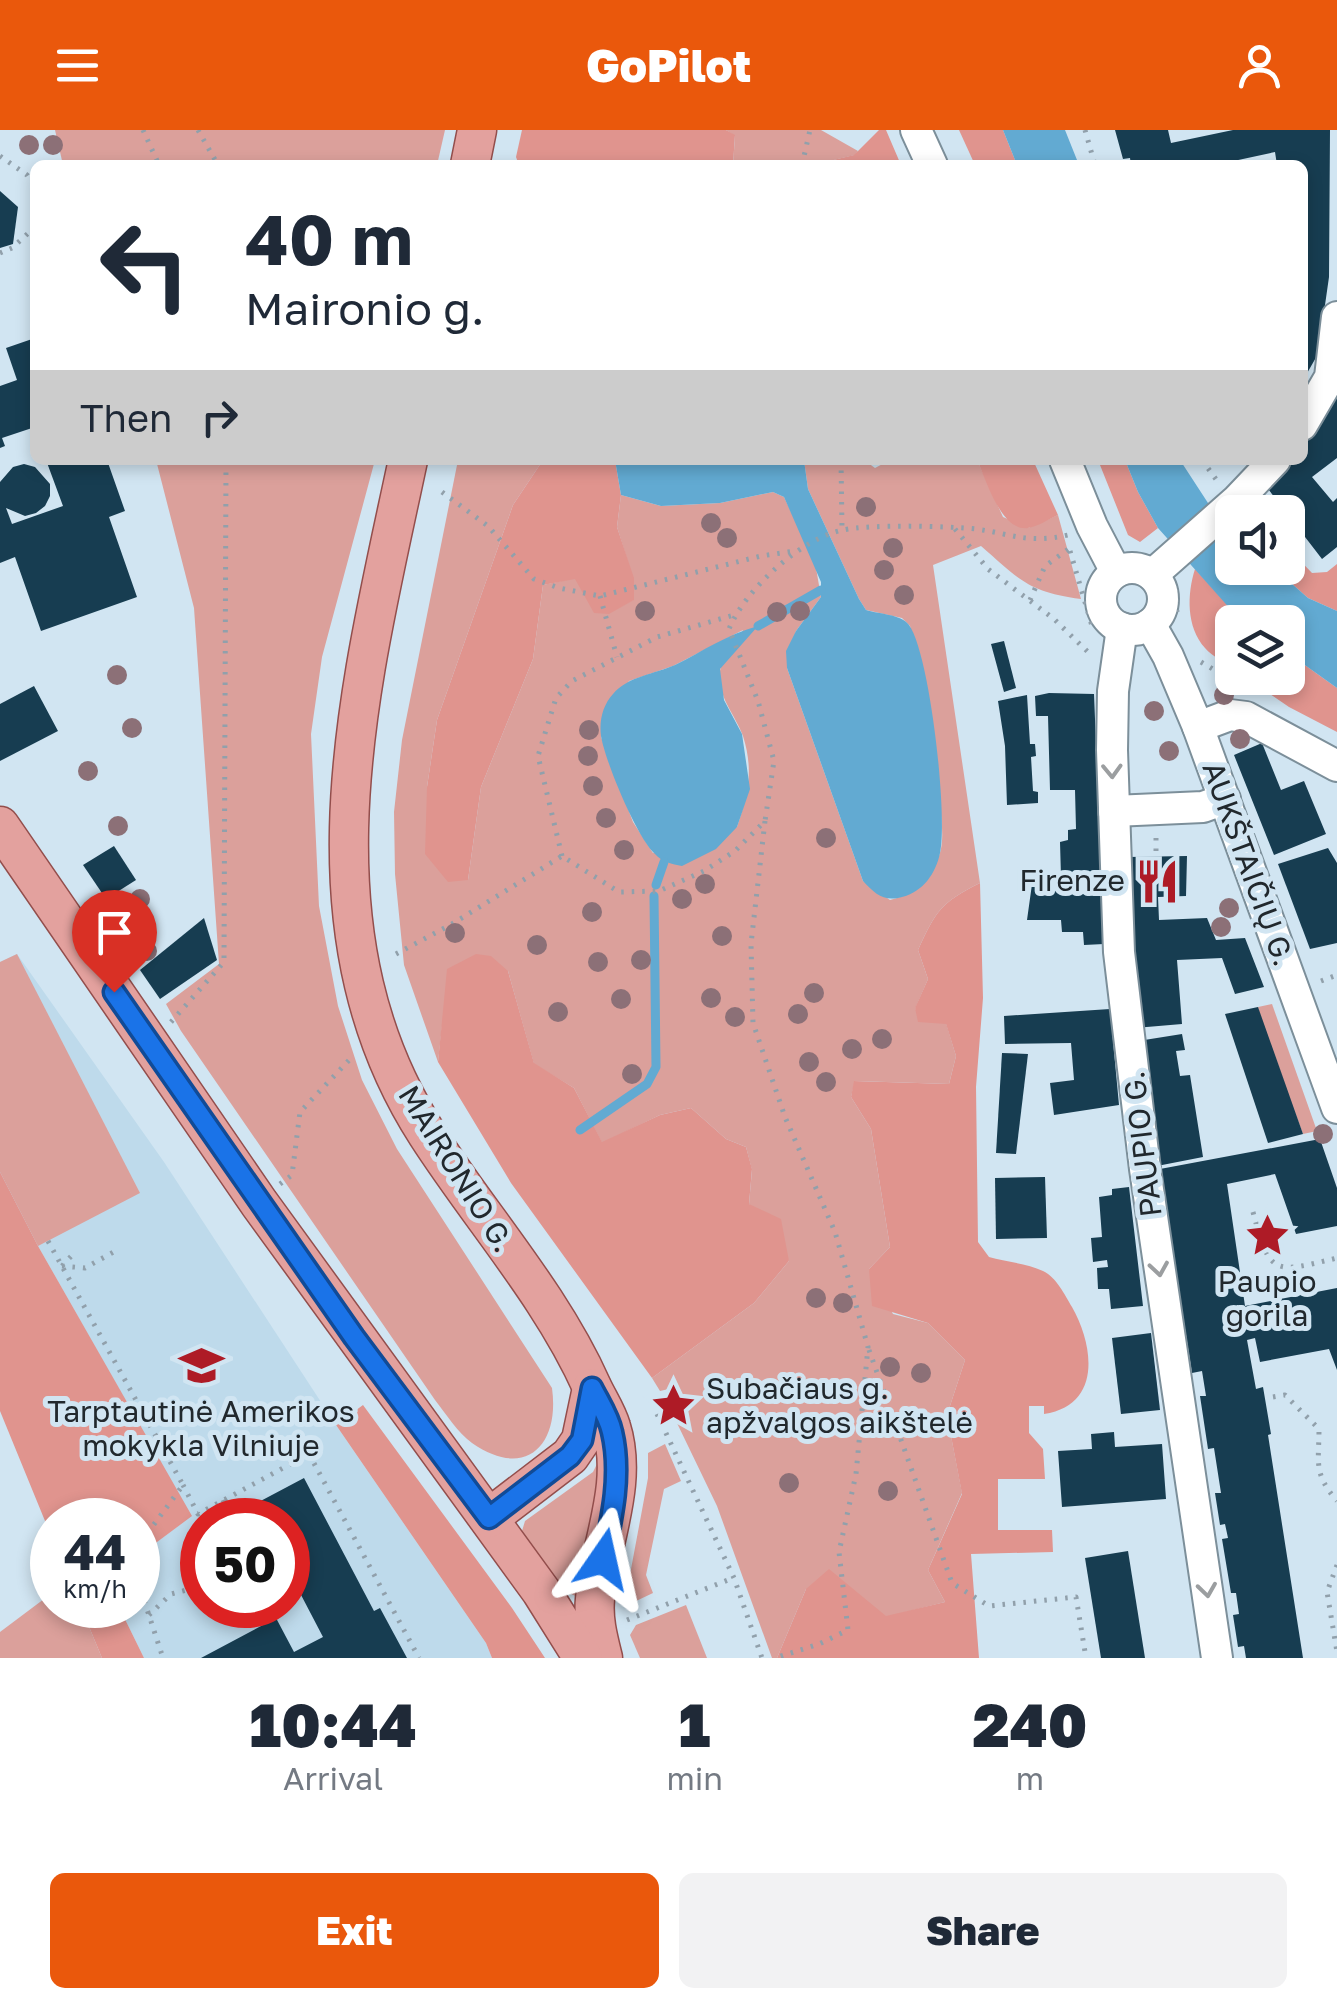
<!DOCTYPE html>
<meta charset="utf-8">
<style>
:root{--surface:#fff;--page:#f2f2f3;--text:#1f2937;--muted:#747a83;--accent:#ea580c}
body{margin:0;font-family:"Golos Text",sans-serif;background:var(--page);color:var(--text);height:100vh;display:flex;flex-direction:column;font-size:38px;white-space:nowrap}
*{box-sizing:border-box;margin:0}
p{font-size:32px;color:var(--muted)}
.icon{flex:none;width:55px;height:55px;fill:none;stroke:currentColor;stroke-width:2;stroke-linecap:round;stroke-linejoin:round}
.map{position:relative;height:1528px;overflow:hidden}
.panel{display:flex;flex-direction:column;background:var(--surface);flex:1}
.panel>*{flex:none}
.top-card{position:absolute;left:30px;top:30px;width:1278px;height:305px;border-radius:15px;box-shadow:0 5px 15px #0003;background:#fff;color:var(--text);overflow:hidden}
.tools{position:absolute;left:1215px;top:365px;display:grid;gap:20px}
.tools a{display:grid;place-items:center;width:90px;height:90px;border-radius:15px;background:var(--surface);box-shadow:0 5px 15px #0003;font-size:50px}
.speed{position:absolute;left:30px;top:1368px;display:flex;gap:20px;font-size:50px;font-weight:700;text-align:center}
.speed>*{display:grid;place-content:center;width:130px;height:130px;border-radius:50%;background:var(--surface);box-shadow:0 5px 15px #0003;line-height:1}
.speed small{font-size:25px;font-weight:400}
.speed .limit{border:15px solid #d22;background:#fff;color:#111}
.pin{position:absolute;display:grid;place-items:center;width:85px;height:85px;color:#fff;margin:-102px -42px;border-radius:50% 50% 50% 0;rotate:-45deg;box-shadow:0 0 10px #0007}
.pin .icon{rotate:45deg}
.me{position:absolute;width:110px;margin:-55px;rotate:11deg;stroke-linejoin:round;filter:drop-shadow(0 0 8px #0008)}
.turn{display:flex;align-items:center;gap:35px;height:210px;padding:0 50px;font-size:45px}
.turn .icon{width:130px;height:130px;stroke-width:2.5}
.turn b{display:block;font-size:70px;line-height:85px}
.then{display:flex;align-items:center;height:95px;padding:0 50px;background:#0003;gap:20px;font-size:38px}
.eta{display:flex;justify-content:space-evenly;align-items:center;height:170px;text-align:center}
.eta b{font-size:60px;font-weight:800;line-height:70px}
.action{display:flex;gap:20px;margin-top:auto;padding:20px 50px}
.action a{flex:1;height:115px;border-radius:15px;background:var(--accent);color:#fff;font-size:40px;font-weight:800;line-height:115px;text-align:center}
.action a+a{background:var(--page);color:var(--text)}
header{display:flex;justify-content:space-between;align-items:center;height:130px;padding:0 50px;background:var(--accent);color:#fff;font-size:45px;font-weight:800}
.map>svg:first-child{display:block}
.built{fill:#bedaeb;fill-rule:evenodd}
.green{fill:#dba09b;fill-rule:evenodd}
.forest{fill:#e0948e}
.water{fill:#62aad2}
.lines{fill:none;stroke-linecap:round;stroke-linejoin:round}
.stream{stroke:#62aad2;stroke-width:9}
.building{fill:#173d51}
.minor-casing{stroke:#7c8f9a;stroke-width:34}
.major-casing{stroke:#934e4c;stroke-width:41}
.path{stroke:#91a0ab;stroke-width:5;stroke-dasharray:2.5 8;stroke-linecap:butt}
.minor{stroke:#fff;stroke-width:30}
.major{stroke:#e3a19e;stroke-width:38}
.tree{fill:#8c7077}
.oneway{stroke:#9b9ea0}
.route-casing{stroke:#114b97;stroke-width:25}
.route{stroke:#1a73e8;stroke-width:18}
.labels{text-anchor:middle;stroke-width:10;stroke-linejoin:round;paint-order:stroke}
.street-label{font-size:30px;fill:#21282d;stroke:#d1e5f2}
.poi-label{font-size:30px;fill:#21282d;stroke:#d1e5f2}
</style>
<header><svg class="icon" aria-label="menu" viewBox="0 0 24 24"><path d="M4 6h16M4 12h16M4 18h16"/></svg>GoPilot<svg class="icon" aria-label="person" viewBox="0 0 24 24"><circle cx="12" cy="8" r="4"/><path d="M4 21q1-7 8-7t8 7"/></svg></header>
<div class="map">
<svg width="1337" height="1528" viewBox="0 0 1337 1528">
<rect width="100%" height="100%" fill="#d1e5f2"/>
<path class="built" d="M17,824L164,1032L336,1295L486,1513L492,1528H144L120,1479L122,1475H138V1443L149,1418L191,1386L38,1116L0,1042V832ZM202,1390H288V1475H202Z"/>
<g class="green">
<path d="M55,0H445L437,35H63Z"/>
<path d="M726,0H821L858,21L855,25L812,35H733L735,6Z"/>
<path d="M156,330H375L322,527L311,604L319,776L338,876L362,950L397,1019L552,1258C560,1316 525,1350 472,1313C458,1303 446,1284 435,1270L181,901L166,874L219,834L194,478Z"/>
<path d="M458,330H543L513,375L437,590L427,657L468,750L481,657L533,529L543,455L575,448L609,483L633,470V448L617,397L621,365L661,376L720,373L773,362L784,367L815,432L821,467L796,501L787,538L863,751L890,770C915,764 929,752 939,726C945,710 941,689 940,672C935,612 923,555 910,496L902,488L866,480L859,469L808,359L804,330H864L875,338L890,330H977L1003,387L1028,398L1058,385L1081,469C1028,462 1020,450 981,416L933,435L980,753C940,773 936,781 918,820L928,849L915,879L946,893L956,926L949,954L855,951L851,967L871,999L890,1117L869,1139L893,1184L928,1193L965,1230L947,1285L962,1363L928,1440L945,1472L886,1487L806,1459L777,1528H772L717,1376L676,1291L685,1284L686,1267L673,1258L660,1261L652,1248L754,1173L789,1131L749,1074L752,1040L746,1017L726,1009L691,978L660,985L602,1013L574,958L534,934L508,841L442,896L438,932L404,835L395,744L394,682L402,610ZM743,500C736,511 722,528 720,541C717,567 735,584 743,606C754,641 748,664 737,697L653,723L633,692L601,607L629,551L673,536Z"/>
<path d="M17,824L140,1063L38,1116L0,1042V832Z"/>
<path d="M1272,874L1317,1001L1303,1004L1261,892L1258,877Z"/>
<path d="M665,1314L681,1351L664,1359L646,1445L653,1463L634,1472L626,1466L648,1348V1323Z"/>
<path d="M601,1326L605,1339L580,1467C554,1463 536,1421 522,1401L525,1391L593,1342Z"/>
<path d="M52,1463V1475H80L102,1528H0V1502Z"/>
<path d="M686,1475L707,1528H640L630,1505L636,1495Z"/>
</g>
<g class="forest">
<path d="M522,0H726L735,5L733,35H519L516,27Z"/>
<path d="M879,0H886L901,35H812L854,25Z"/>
<path d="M959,0H1003L1017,35H975Z"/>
<path d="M543,330H615L621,365L617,397L634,448V470L609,484L594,483L575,449L543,455L533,529L481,657L468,750L448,752L425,724L427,657L437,590L513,375Z"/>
<path d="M977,330H1033L1058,385C1049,389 1037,397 1028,398C1001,402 986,349 977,330Z"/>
<path d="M1098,330H1125L1138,362L1158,398L1140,412L1128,405Z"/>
<path d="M1288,418L1312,443L1327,442L1337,434V481L1308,468L1274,438H1288Z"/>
<path d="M1195,439L1243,492H1232V537C1224,532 1212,526 1205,518C1186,497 1187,464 1195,439Z"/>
<path d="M1288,523L1337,558V602L1289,577L1247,548H1288Z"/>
<path d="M980,753L983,868L976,957L978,1112L989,1127C1005,1132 1027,1133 1043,1141C1056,1147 1065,1165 1072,1177C1094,1216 1102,1275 1044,1284V1276H1029V1303L1043,1319L1045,1349H998V1400H1052L1053,1422L971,1424L979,1528H777L806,1459L829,1439L886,1486L945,1472L928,1440L962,1364L947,1285L965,1230L928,1193L872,1176L869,1139L890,1117L871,999L851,967L854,951L949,954L956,926L946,894L918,892L915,878L928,849L918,820C936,781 940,773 980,753Z"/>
<path d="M476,824L491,826L508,841L534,933L574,958L602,1012L660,985L691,978L726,1009L746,1017L752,1039L749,1074L781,1089L789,1131L754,1173L652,1248L511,1053L438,932L447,839Z"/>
<path d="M0,1042L38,1116L192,1386L149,1418L138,1443V1390H52V1408L0,1281Z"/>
<path d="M363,1275L512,1478L545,1528H492L486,1513L336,1295Z"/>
<path d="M80,1475H122L120,1479L144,1528H102Z"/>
</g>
<g class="water">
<path d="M1003,0H1065L1079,35H1017Z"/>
<path d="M615,330H804L808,359L859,469L866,480C878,484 901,484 909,495C930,524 948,686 940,723C936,743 923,762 902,767C884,772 875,764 863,751L787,538L786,521L796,501L821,467V452L784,367L773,362L720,373L661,376L621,365Z"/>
<path d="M1125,330H1180L1208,373L1232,399V438H1274L1308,468L1337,481V558L1288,523V492L1241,491L1158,398L1138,362Z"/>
<path d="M758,496L720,539L724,570L742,604L750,659L737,697L716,719L682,736C672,734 662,732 655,724C637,708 605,631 601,606C599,590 603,575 613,564C628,546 655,544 675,535C703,521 728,504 758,496Z"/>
</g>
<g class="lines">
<g class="stream">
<path d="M758,496L821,460"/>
<path d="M656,755L664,732"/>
<path d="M580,1000L647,954L656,937L654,766"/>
</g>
</g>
<g class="building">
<path d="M1115,0H1168L1171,13L1233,0H1330L1329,147L1318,224L1302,252V35H1277L1275,22L1215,35H1131L1130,28L1123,29Z"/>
<path d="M0,61L18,77L13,114L0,118Z"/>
<path d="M35,208V297L2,308L5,316L0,318V256L17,250L6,218Z"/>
<path d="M1337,267V328L1312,347L1333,372L1337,368V417L1322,429L1265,355L1285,330H1302V308Z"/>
<path d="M46,330H107L125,381L109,387L137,467L41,501L15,427L0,433V352L13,337L24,334L35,337L50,354V366L45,376L36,383L25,386L6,378L12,394L63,376Z"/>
<path d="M1004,511L1016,558L1004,562L991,514Z"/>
<path d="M34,556L58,601L0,631V574Z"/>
<path d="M1049,563L1094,564L1104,814L1084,815L1083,802H1062L1061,790H1027L1033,747H1061L1060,712L1068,710V700L1076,699L1075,660H1050L1048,586H1036L1035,566Z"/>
<path d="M1027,565L1030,614H1035L1036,626L1031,627L1033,661L1038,662V673L1007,675L1005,616L998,571Z"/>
<path d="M1262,613L1281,660L1304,651L1326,704L1274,725L1234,625Z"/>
<path d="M114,716L136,750L106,769L83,735Z"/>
<path d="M1328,718L1337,733V813L1310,819L1278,734Z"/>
<path d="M1187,726L1186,766L1158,767L1159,790L1207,788L1216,810L1245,808L1264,857L1235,864L1222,828L1177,830L1182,894L1135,898L1128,727Z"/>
<path d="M204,788L217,830L160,869L140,840Z"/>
<path d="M1258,877L1303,1004L1268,1013L1225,884Z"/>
<path d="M1110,879L1119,975L1054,985L1050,953L1074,950L1071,913L1005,914L1004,886Z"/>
<path d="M1182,904L1185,920L1176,921L1180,946L1190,945L1203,1027L1157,1036L1138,911Z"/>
<path d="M1002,923L1028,924L1016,1024L996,1023Z"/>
<path d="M1320,1009L1337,1058V1096L1296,1104L1275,1044L1227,1054L1245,1176L1337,1158V1240L1329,1219L1260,1232L1255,1208L1247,1210L1256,1259L1263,1257L1271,1304L1268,1305L1303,1528H1246L1244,1516L1238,1517L1233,1485L1239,1484L1236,1463H1231L1222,1409L1228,1408L1225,1394L1220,1395L1215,1363H1221L1214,1318L1208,1319L1200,1266H1206L1202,1241L1192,1243L1160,1039Z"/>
<path d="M1045,1047L1047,1108L996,1109L995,1048Z"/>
<path d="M1129,1057L1143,1176L1111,1179L1109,1159H1098L1097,1138L1108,1137L1107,1130L1093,1132L1091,1108L1102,1107L1099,1067L1112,1065V1059Z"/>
<path d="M1151,1203L1160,1280L1121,1284L1112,1208Z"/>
<path d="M1114,1302L1115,1317L1162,1314L1166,1369L1062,1377L1058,1321L1092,1319L1091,1304Z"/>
<path d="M304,1348L374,1481L380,1478L407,1528H201L276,1488L294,1522L323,1507L288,1440V1390H261L253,1375Z"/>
<path d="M1128,1421L1145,1528H1101L1085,1428Z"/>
</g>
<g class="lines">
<defs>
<g id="minor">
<path d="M916,0L932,35"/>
<path d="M1302,295L1330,247L1337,187"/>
<path d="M1065,330L1092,396L1116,442"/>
<circle cx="1132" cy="469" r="31"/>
<path d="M1152,445L1237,370L1275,330"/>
<path d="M1150,494L1168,526L1198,597L1337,978"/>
<path d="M1122,498L1113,561L1112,620L1119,822L1145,1039L1217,1528"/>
<path d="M1198,597L1230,585L1246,587L1337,636"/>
<path d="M1114,681L1203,677L1225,669"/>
</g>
<g id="major">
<path d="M470,35L477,0"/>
<path d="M408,330C361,552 294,797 427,1004C481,1088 551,1165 592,1257C598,1270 607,1283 611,1297C629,1354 600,1413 595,1469C593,1489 598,1508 603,1528"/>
<path d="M0,696L259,1073L541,1461L583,1528"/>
<path d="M489,1388L570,1326L581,1310L592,1258"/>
</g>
</defs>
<use href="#minor" class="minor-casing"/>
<use href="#major" class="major-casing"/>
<g class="path">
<path d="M143,0L159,35"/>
<path d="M198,0L218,35"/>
<path d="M1085,0L1095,35"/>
<path d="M0,26L27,45L35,57"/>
<path d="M802,35L810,0"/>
<path d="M0,123L12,118L35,97"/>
<path d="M841,330L842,400"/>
<path d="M1202,330L1218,352"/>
<path d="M442,362L488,396L534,449L559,458L600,466L761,426L795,421"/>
<path d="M955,399L988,439L1054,489L1091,525"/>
<path d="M1070,421L1092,496"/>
<path d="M1175,459L1177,482"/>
<path d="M600,466L617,527"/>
<path d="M1030,470L1045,436L1070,418"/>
<path d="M1201,532L1243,557"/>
<path d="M765,691L751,814L753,893L785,987L835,1102L868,1217L856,1344L839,1422L848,1500L819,1514L775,1528"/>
<path d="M1156,708V727"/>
<path d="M562,726L538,626L556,568L572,551L657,507L734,485"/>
<path d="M396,824L452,794L562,726L619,762L659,761L704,741L735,721L765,691L774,631L758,571L729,499C745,460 801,408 843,400C872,394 946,396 976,399C1012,404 1028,414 1068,405"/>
<path d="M1321,851L1337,845"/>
<path d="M171,892L224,832L226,330"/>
<path d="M280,1054L292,1045L300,982L352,927"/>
<path d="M1253,1082C1270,1147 1274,1143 1337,1128"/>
<path d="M48,1111L183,1355L141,1412L140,1458L163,1528"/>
<path d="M62,1136L85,1138L117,1120"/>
<path d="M62,1136L76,1121"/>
<path d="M869,1220L952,1453L989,1476L1076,1467L1086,1528"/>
<path d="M1273,1267L1285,1265L1319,1299C1319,1333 1313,1343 1337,1371"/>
<path d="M657,1284L734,1448L762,1528"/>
<path d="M309,1324L419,1528"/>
<path d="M183,1355L198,1384L309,1324L304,1318"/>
<path d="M223,1370L233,1390"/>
<path d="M1337,1435L1327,1462L1337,1522"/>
<path d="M149,1485L171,1464L202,1456"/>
<path d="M627,1490L733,1448"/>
</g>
<use href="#minor" class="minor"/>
<use href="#major" class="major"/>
</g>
<g class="tree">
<circle cx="29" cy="15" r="10"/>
<circle cx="53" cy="15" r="10"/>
<circle cx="866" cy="377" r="10"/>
<circle cx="711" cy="393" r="10"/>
<circle cx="727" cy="408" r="10"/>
<circle cx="893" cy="418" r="10"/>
<circle cx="884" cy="440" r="10"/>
<circle cx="904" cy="465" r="10"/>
<circle cx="645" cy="481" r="10"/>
<circle cx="800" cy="481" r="10"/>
<circle cx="777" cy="482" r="10"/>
<circle cx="117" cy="545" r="10"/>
<circle cx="1224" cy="565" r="10"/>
<circle cx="1154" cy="581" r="10"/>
<circle cx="132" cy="598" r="10"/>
<circle cx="589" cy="600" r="10"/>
<circle cx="1240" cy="609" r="10"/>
<circle cx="1169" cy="621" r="10"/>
<circle cx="588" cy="626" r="10"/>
<circle cx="88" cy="641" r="10"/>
<circle cx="593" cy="656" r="10"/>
<circle cx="606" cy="688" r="10"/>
<circle cx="118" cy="696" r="10"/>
<circle cx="826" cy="708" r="10"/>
<circle cx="624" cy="720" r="10"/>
<circle cx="705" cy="754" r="10"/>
<circle cx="140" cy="769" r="10"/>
<circle cx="682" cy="769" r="10"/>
<circle cx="1229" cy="778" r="10"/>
<circle cx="592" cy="782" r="10"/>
<circle cx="1221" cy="797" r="10"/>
<circle cx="455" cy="803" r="10"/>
<circle cx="722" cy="806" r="10"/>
<circle cx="537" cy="815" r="10"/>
<circle cx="147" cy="821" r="10"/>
<circle cx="641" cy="830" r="10"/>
<circle cx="598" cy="832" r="10"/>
<circle cx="814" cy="863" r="10"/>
<circle cx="711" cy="868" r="10"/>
<circle cx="621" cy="869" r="10"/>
<circle cx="558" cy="882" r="10"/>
<circle cx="798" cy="884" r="10"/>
<circle cx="735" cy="887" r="10"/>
<circle cx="882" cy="909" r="10"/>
<circle cx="852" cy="919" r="10"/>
<circle cx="809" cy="932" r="10"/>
<circle cx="632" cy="944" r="10"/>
<circle cx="826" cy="952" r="10"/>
<circle cx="1323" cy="1004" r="10"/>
<circle cx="816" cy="1168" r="10"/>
<circle cx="843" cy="1173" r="10"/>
<circle cx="890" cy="1237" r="10"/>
<circle cx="921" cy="1243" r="10"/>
<circle cx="789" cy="1353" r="10"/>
<circle cx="888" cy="1361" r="10"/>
</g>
<defs><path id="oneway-chevron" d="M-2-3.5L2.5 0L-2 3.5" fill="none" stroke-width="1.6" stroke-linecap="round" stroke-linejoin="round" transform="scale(2.5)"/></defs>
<g class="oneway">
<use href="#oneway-chevron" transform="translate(1112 641) rotate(88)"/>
<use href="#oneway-chevron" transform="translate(1159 1139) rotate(81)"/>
<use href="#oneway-chevron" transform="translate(1207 1460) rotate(82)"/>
</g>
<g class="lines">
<defs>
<path id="route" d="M114,862L354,1207L489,1388L570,1326L582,1310L592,1258C599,1272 609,1287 612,1302C622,1344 612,1388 603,1429"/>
</defs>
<use href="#route" class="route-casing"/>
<use href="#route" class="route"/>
</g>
<defs>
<symbol id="restaurant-bare" viewBox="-9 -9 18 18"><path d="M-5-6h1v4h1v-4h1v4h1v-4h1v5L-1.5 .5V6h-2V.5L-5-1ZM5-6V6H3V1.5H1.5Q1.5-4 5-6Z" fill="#ae1b26" stroke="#d1e5f2" stroke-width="2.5" paint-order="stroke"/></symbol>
<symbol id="sight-bare" viewBox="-9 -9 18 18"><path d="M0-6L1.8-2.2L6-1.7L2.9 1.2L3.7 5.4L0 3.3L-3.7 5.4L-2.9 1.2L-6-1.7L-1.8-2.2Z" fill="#ae1b26" stroke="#d1e5f2" stroke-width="2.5" paint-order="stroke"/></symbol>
<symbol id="school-bare" viewBox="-9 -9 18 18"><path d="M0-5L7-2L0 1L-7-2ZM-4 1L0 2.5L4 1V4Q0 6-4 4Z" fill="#ae1b26" stroke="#d1e5f2" stroke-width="2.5" paint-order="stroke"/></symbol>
</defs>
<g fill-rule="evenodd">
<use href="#restaurant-bare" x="1126" y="720" width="63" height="63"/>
<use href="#sight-bare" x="1236" y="1074" width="63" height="63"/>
<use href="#school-bare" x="170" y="1204" width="63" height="63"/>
<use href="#sight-bare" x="642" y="1244" width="63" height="63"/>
</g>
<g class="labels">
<g class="street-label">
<text transform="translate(1248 734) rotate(70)" y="10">AUKŠTAIČIŲ G.</text>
<text transform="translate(1143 1014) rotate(-97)" y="10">PAUPIO G.</text>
<text transform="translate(456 1039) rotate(58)" y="10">MAIRONIO G.</text>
</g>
<g class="poi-label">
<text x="1125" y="761" text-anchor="end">Firenze</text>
<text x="1267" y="1162">Paupio<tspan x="1267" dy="34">gorila</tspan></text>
<text x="706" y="1269" text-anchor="start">Subačiaus g.<tspan x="706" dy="34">apžvalgos aikštelė</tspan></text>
<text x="201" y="1292">Tarptautinė Amerikos<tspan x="201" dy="34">mokykla Vilniuje</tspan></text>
</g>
</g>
</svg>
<div class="tools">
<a><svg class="icon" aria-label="sound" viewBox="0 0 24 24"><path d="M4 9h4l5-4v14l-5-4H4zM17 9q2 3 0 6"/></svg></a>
<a><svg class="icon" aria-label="layers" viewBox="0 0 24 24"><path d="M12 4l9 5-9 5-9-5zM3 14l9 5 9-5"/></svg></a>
</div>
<div class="speed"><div>44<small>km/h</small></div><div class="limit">50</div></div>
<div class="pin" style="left:114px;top:862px;background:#d93025"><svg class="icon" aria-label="arrive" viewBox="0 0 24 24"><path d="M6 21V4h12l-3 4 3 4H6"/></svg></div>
<svg class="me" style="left:603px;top:1429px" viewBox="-20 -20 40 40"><path d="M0-17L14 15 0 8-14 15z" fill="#1a73e8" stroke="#fff" stroke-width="4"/></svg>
<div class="top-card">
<div class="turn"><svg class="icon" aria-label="left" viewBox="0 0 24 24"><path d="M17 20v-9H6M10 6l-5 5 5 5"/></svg><div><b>40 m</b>Maironio g.</div></div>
<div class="then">Then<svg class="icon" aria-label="right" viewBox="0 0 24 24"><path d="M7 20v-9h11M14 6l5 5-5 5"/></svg></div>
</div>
</div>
<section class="panel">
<div class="eta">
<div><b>10:44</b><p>Arrival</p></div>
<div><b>1</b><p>min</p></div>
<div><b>240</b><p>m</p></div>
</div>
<div class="action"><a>Exit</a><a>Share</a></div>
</section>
